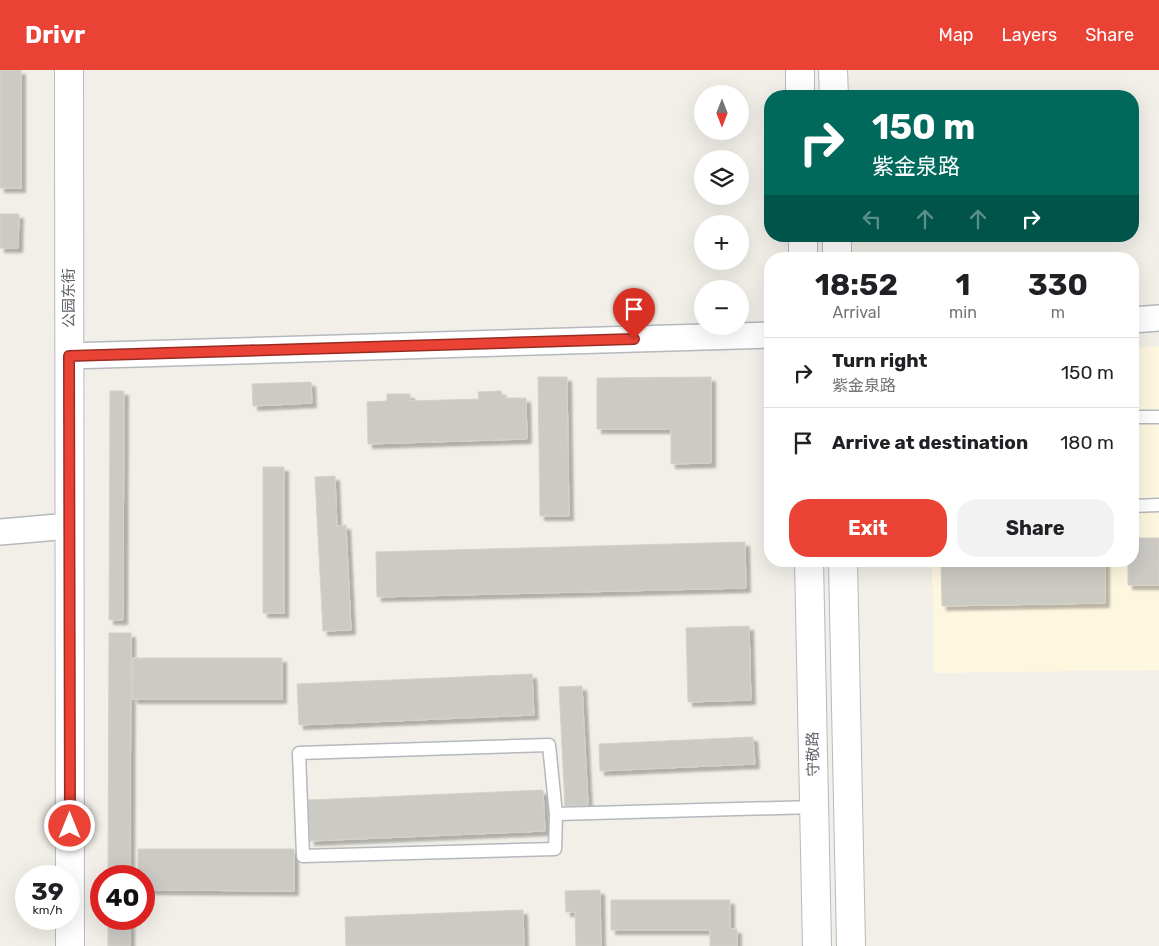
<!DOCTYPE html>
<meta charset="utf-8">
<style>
:root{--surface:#fff;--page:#f2f2f2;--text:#202124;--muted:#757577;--line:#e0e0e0;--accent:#ea4335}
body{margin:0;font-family:Rubik,"Noto Sans SC",sans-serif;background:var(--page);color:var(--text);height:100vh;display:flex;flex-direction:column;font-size:19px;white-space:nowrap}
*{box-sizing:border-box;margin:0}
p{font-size:16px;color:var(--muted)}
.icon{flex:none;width:28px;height:28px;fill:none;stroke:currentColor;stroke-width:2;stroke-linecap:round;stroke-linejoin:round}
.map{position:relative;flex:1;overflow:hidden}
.drawer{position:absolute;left:764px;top:182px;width:375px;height:315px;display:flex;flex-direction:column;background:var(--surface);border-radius:20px;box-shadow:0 5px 20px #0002}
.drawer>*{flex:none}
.guide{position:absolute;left:764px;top:20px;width:375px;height:152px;border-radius:20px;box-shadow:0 5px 20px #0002;background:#00695c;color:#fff;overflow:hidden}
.needle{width:32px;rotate:180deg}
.controls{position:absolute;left:694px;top:15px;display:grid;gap:10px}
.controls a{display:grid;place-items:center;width:55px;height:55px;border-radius:50%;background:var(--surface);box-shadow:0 5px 20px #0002;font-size:25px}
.speed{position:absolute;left:15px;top:795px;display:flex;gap:10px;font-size:25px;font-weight:700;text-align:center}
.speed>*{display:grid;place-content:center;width:65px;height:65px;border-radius:50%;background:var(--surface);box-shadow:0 5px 20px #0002;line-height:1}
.speed small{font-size:12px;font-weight:400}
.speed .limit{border:8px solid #d22;background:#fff;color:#111}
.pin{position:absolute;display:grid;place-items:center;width:42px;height:42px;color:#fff;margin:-51px -21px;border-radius:50% 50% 50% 0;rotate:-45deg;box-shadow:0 0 5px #0007}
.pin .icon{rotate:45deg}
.me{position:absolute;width:55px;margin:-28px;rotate:0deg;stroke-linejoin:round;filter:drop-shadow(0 0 4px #0008)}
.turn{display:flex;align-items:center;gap:18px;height:105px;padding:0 25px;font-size:22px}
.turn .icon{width:65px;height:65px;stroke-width:2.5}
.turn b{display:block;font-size:35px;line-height:42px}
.lanes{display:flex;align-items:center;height:48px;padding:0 25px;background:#0003;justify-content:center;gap:25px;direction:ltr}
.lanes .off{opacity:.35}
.eta{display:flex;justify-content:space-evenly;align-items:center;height:85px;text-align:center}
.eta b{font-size:30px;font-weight:700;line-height:35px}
.button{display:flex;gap:10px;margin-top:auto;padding:10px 25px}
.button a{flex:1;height:58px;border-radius:20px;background:var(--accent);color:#fff;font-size:20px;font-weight:700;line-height:58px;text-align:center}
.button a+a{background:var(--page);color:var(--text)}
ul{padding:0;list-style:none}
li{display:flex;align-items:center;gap:15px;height:70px;padding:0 25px;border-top:1px solid var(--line)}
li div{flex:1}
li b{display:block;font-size:19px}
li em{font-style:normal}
header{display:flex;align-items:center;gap:30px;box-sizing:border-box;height:70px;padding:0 25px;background:var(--accent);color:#fff}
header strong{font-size:24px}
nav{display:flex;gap:28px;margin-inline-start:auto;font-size:18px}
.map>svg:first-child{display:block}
.commercial{fill:#fef7e0}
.building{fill:#cccac5;stroke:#d6d1c6;filter:url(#shadow)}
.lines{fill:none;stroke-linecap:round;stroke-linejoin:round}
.lane-casing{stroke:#b5b8bc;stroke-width:15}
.street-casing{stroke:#b5b8bc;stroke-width:28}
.secondary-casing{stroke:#b6babf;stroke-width:30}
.lane{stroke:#fff;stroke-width:12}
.street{stroke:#fff;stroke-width:25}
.secondary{stroke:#fff;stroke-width:28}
.route-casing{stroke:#982c22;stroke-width:12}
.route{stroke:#ea4335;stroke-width:9}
.labels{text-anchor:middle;stroke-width:4;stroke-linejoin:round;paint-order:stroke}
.street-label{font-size:15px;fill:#5f6368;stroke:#fff}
</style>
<header>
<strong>Drivr</strong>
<nav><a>Map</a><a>Layers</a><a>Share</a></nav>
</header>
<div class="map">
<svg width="1159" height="876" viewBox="0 0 1159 876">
<defs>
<filter id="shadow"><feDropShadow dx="4.5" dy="4.5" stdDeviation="1" flood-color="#0004"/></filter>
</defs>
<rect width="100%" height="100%" fill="#f1efe8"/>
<path class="commercial" d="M1159,276V600L934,603L932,491H1132L1133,278Z"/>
<g class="building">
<rect x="0" y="0" width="21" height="118"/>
<path d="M0,144H19L18,178H0Z"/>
<path d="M538,307H567L569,446H540Z"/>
<path d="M711,307V393L671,394V359H597V308Z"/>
<path d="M311,312L312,333L253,336L252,314Z"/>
<path d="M110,321H124L123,550H109Z"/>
<path d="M501,321L502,328H526L527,369L368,374L367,332L387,331V324H410V331L479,329L478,322Z"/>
<rect x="263" y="397" width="21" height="146"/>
<path d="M335,406L337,456L346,455L351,560L323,561L315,407Z"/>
<path d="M1132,468H1159V515H1128V491H1132Z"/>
<path d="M745,472L746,518L377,527L376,482Z"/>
<path d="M941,491H1105V533L942,536Z"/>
<path d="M749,556L751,630L688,632L686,558Z"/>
<path d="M109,563H131L130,806H108Z"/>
<rect x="133" y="588" width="149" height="41"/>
<path d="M532,604L534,645L299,655L297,614Z"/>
<path d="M582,616L588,735L565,736L559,617Z"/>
<path d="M753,667L755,694L600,701L599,674Z"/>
<path d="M543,720L545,761L310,771L308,730Z"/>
<path d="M138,779H294V821L144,820V806H138Z"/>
<path d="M600,820L601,876H576L575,842H566L565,821Z"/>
<path d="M611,830H730V859H737V876H710V860H611Z"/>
<path d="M523,840L524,876H346L345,847Z"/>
<rect x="108" y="849" width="22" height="27"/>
</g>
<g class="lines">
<defs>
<g id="lane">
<path d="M1132,347H1159"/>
<path d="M1132,436L1159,435"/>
<path d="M549,675L556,744L555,779L303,786L299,683Z"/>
<path d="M556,744L814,737"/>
</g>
<g id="street">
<path d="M1132,250L1159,248"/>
<path d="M69,286L770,265"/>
<path d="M0,462L69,456"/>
</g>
<g id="secondary">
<path d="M69,0L70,876"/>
<path d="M800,0V26"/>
<path d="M833,0L834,26"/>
<path d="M803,166V189"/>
<path d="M837,166V189"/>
<path d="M809,491L817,876"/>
<path d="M843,491L851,876"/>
</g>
</defs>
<use href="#lane" class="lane-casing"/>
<use href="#street" class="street-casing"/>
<use href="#secondary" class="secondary-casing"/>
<use href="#lane" class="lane"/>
<use href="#street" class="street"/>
<use href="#secondary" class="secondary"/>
</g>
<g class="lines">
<defs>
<path id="route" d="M70,756L69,286L634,269"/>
</defs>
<use href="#route" class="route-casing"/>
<use href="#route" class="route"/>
</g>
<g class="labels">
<g class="street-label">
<text transform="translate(69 228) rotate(-90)" y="5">公园东街</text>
<text transform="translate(813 684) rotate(-91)" y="5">守敬路</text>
</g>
</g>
</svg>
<div class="controls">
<a><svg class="needle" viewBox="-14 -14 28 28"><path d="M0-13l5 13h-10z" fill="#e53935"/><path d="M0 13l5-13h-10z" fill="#757577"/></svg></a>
<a><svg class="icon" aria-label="layers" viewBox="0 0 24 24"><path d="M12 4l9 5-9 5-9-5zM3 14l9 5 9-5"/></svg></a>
<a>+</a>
<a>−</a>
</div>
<div class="speed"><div>39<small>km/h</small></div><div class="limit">40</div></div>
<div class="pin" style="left:634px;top:269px;background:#d93025"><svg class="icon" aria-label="arrive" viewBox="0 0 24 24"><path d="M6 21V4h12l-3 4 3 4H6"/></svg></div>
<svg class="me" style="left:70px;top:756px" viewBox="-20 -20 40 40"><circle r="17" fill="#ea4335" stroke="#fff" stroke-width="3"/><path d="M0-11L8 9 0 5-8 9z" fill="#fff"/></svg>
<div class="guide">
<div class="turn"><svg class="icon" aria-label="right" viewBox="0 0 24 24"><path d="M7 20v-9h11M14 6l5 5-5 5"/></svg><div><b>150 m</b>紫金泉路</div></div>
<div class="lanes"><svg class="icon off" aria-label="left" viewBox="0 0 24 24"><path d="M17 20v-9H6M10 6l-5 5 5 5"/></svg><svg class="icon off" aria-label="ahead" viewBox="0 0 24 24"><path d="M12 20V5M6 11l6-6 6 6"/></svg><svg class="icon off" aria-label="ahead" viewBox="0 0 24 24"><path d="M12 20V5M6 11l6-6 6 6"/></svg><svg class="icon" aria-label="right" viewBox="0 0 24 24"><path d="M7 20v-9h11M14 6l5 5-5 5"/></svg></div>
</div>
<section class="drawer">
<div class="eta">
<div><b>18:52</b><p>Arrival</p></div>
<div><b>1</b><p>min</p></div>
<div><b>330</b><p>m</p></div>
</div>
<ul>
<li><svg class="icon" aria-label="right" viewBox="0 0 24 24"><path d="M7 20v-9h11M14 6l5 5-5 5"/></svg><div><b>Turn right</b><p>紫金泉路</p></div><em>150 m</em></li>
<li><svg class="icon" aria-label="arrive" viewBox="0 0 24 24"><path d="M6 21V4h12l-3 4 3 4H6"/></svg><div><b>Arrive at destination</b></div><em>180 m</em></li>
</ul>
<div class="button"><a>Exit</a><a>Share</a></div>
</section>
</div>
